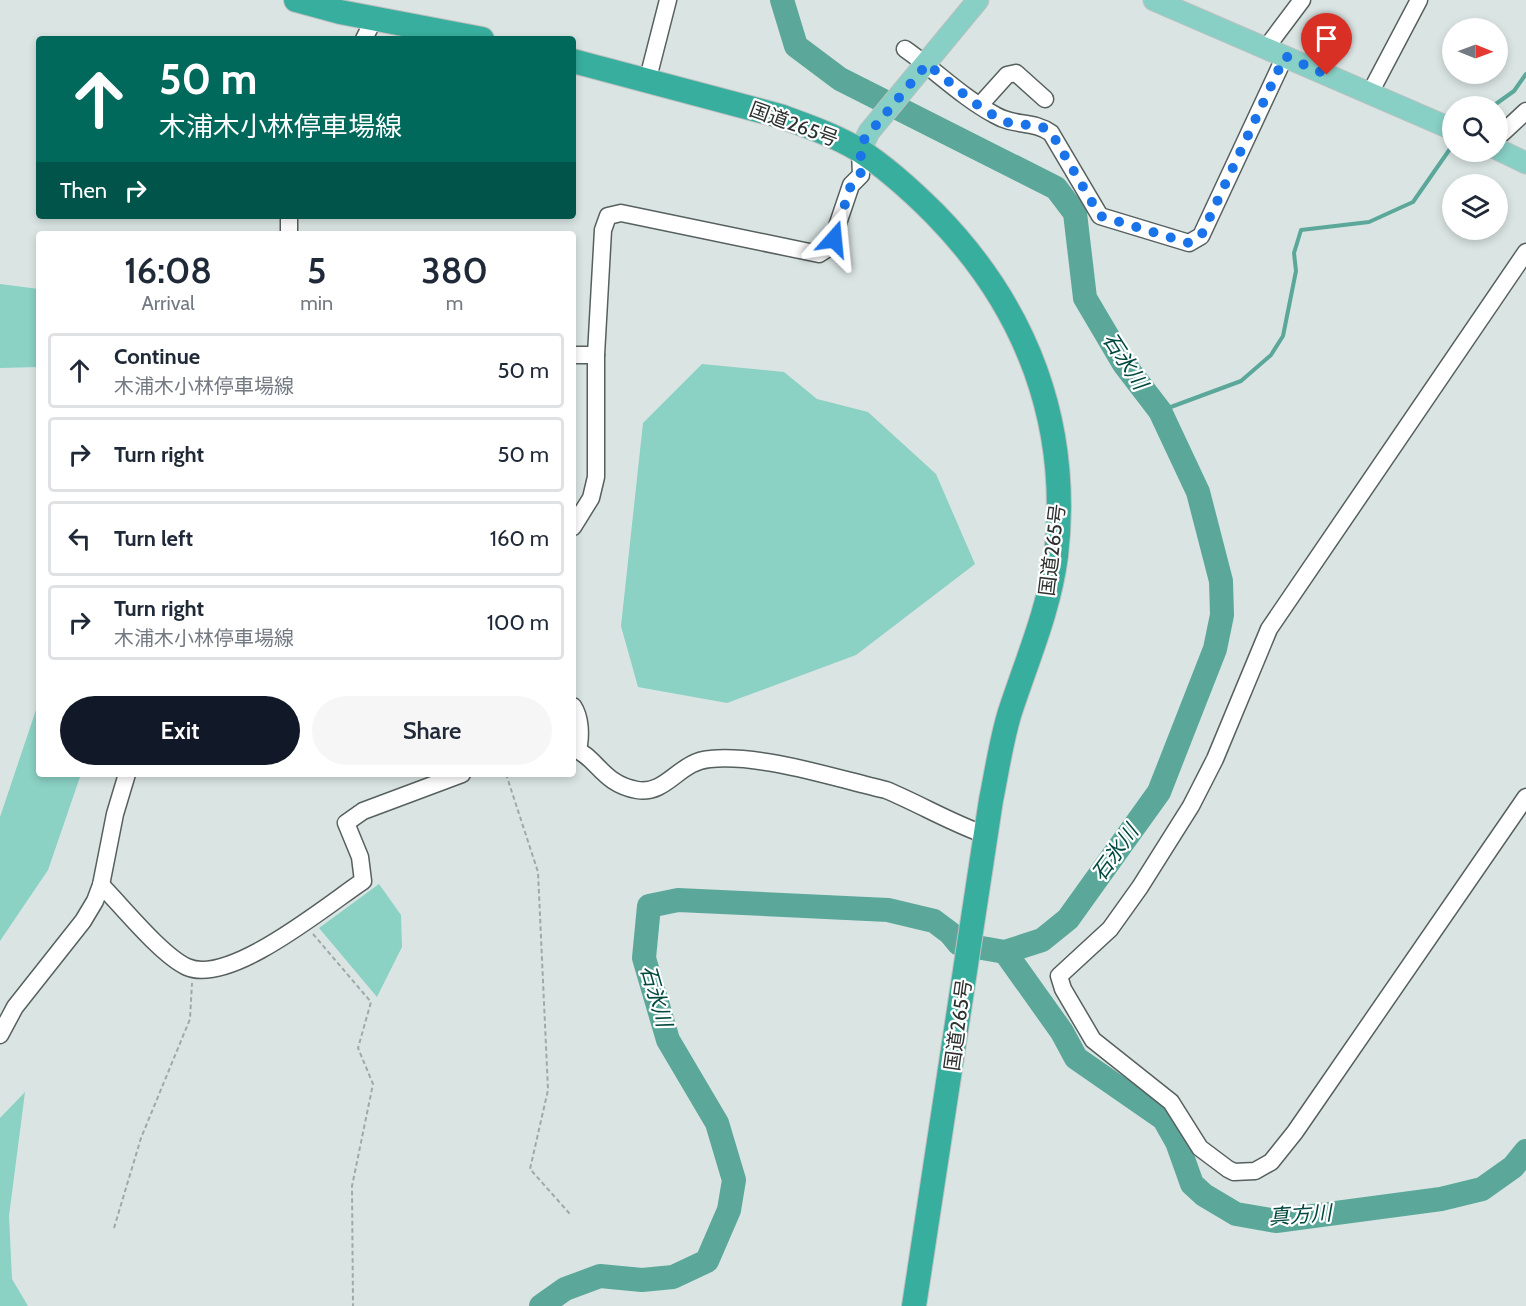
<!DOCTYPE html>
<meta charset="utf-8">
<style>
:root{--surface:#fff;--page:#f6f6f7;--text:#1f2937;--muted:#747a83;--line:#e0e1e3;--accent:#111827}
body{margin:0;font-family:Cabin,"Noto Sans JP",sans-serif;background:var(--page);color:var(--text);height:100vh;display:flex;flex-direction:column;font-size:22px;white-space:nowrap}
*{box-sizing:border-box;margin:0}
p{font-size:20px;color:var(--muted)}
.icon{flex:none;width:33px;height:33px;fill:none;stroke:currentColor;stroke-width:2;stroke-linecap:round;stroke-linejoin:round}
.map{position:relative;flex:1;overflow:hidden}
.panel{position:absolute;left:36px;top:231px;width:540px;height:546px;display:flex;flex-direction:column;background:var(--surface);border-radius:6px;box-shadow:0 3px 9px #0003}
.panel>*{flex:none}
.banner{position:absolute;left:36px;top:36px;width:540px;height:183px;border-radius:6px;box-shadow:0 3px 9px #0003;background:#00695c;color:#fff;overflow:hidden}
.needle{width:39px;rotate:91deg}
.controls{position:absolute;left:1442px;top:18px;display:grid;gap:12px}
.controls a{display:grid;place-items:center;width:66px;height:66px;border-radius:50%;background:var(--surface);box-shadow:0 3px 9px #0003;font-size:30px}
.pin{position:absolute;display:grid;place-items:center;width:51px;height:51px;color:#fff;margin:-62px -26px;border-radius:50% 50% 50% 0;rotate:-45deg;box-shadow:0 0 6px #0007}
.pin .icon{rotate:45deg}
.me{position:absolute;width:66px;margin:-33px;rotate:18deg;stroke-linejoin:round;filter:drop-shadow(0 0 4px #0008)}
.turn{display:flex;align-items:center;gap:21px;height:126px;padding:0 24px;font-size:27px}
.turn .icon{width:78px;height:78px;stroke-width:2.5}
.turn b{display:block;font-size:42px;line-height:51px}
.then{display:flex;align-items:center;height:57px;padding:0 24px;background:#0003;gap:12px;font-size:22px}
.eta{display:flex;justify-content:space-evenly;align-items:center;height:102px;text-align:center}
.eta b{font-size:36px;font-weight:600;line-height:42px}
.action{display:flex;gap:12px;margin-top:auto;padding:12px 24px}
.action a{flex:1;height:69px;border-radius:36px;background:var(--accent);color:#fff;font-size:24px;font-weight:600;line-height:69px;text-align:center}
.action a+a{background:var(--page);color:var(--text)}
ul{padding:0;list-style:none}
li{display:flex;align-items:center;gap:18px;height:75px;margin:0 12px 9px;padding:0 12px;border:3px solid var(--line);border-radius:6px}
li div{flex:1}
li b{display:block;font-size:22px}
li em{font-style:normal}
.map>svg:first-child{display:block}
.green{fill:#8bd1c4}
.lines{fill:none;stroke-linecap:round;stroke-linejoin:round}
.stream{stroke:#5ba89b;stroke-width:4}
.river{stroke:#5ba89b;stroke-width:24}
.minor-casing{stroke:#56605e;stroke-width:19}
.major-casing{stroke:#c0c1c1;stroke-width:23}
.highway-casing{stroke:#c0c1c1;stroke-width:26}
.path{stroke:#a0a9a7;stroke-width:2;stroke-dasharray:4.5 3;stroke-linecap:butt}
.minor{stroke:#fff;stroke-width:16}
.major{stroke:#88cfc5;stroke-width:21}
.highway{stroke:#38af9e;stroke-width:24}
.route{stroke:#1a73e8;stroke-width:10;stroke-dasharray:0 18}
.labels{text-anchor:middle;stroke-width:4.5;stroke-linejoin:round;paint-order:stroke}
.street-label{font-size:20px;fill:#2d3130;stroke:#fff}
.water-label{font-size:21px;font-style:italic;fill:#004940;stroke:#fff}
</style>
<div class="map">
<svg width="1526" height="1306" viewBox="0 0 1526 1306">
<rect width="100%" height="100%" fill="#dae5e3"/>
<g class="green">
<path d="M0,284L39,289V367L0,368Z"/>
<path d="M702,364L784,372L817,399L868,412L936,474L975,564L856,655L727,703L638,687L621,626L643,423Z"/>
<path d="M39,701V774H81L48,870L0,941V817Z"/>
<path d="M379,884L401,915L402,947L377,997L319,928Z"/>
<path d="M25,1092L9,1216L12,1279L28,1306H0V1118Z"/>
</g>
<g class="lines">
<g class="stream">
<path d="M1493,106L1514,91L1526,74"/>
<path d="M1160,411L1241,381L1271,355L1283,336L1296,271L1294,253L1301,230L1369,222L1413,202L1452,146"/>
</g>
<g class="river">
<path d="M1005,952L1062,1032L1076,1058L1164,1119L1177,1142L1192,1184L1204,1195L1236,1214L1276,1221L1441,1199L1482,1189L1513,1167L1526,1151"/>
<path d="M541,1306L565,1289L600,1276L642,1280L673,1277L707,1261L729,1210L734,1180L717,1123L668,1040L644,958L649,906L678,900L888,910L934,921L950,933L959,944L1005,952L1042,940L1068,919L1159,792L1215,649L1222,615L1221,581L1198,492L1160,411L1124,364L1085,298L1075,213L1056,188L840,79L796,46L782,0"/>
</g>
<defs>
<g id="minor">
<path d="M364,39L374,19"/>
<path d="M1266,48L1302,0"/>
<path d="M905,49C935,70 963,98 995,115C1015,127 1033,120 1051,133L1100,216L1189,243L1201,236L1285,56"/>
<path d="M647,82L668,0"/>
<path d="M1370,93L1419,0"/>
<path d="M980,105L1007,75L1016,73L1045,99"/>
<path d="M1497,138L1526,111"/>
<path d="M289,234V216"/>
<path d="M1526,252L1269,629L1215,759L1191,806L1140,887L1110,929L1059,976L1063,989L1093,1040L1171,1102L1200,1148L1228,1169L1234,1172L1255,1171L1271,1162L1295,1132L1526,797"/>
<path d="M573,355H596"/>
<path d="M573,527L591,498L596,477V355L603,230L608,216L621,213L819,254L830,247L851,185L861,175L860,151"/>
<path d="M573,706C581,718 581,736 578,750"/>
<path d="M573,748C597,757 602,784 637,790C667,795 679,761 710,759C763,754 834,778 886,790C920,804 951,823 986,835"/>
<path d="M101,885C122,906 161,955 187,967C230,986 327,905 363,881L360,857L346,823L363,811L462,774"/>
<path d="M0,1035L15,1007L83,921L95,901L101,885L115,814L127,774"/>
</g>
<g id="major">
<path d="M1154,0L1452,129"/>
<path d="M1497,149L1526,163"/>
<path d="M860,151L869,132L978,0"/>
</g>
<g id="highway">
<path d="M296,0L340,12L482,39"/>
<path d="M573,61L780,116C807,126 834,135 859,150C887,168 912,191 935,214C1027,308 1071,424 1056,556C1049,610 1027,660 1010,712C1001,741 997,771 991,800L914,1306"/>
</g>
</defs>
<use href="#minor" class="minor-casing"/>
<use href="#major" class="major-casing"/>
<use href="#highway" class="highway-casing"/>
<g class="path">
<path d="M506,774L538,872L548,1090L530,1169L570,1214"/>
<path d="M313,934L371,1002L358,1048L373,1084L352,1186L353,1306"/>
<path d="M114,1228L141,1138L190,1019L192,983"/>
</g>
<use href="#minor" class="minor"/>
<use href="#major" class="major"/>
<use href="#highway" class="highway"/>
</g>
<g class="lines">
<path class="route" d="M834,239L851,185L863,170L860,151L862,142L927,64C952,83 978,110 1007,122C1024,129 1032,119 1051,132L1100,216L1189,243L1201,236L1285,56L1327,75"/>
</g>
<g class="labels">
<g class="street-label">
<text transform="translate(794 124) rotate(20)" y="7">国道265号</text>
<text transform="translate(1052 550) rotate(-83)" y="7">国道265号</text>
<text transform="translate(958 1025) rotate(-82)" y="7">国道265号</text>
</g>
<g class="water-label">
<text transform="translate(1125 361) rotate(57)" y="7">石氷川</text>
<text transform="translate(1115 853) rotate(-54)" y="7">石氷川</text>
<text transform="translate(656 996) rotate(74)" y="7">石氷川</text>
<text transform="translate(1300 1215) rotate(-4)" y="7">真方川</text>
</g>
</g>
</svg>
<div class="controls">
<a><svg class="needle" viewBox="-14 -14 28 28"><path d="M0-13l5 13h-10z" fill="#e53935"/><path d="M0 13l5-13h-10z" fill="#747a83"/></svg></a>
<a><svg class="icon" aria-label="search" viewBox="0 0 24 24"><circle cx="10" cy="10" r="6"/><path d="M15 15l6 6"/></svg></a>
<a><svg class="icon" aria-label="layers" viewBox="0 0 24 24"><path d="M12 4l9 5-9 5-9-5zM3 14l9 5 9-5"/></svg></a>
</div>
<div class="pin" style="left:1327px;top:75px;background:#d93025"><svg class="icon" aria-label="arrive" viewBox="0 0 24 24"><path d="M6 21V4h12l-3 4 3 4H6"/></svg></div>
<svg class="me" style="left:834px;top:239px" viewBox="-20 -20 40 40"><path d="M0-17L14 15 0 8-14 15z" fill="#1a73e8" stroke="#fff" stroke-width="4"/></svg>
<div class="banner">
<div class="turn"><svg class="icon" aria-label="ahead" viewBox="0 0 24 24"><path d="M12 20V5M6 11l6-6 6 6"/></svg><div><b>50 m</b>木浦木小林停車場線</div></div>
<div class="then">Then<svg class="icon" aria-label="right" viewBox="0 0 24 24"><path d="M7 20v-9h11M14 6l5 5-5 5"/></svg></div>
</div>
<section class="panel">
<div class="eta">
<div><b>16:08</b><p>Arrival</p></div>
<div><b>5</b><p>min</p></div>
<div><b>380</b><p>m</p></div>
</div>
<ul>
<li><svg class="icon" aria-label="ahead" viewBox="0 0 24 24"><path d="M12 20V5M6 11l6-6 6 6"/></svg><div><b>Continue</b><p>木浦木小林停車場線</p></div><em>50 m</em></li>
<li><svg class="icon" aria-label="right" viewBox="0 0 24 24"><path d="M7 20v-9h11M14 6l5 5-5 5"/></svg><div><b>Turn right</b></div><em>50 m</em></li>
<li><svg class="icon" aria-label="left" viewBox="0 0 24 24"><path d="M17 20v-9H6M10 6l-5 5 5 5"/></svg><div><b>Turn left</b></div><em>160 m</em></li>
<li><svg class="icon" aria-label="right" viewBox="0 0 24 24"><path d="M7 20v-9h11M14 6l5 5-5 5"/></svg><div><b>Turn right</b><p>木浦木小林停車場線</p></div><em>100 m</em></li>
</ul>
<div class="action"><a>Exit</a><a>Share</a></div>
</section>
</div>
